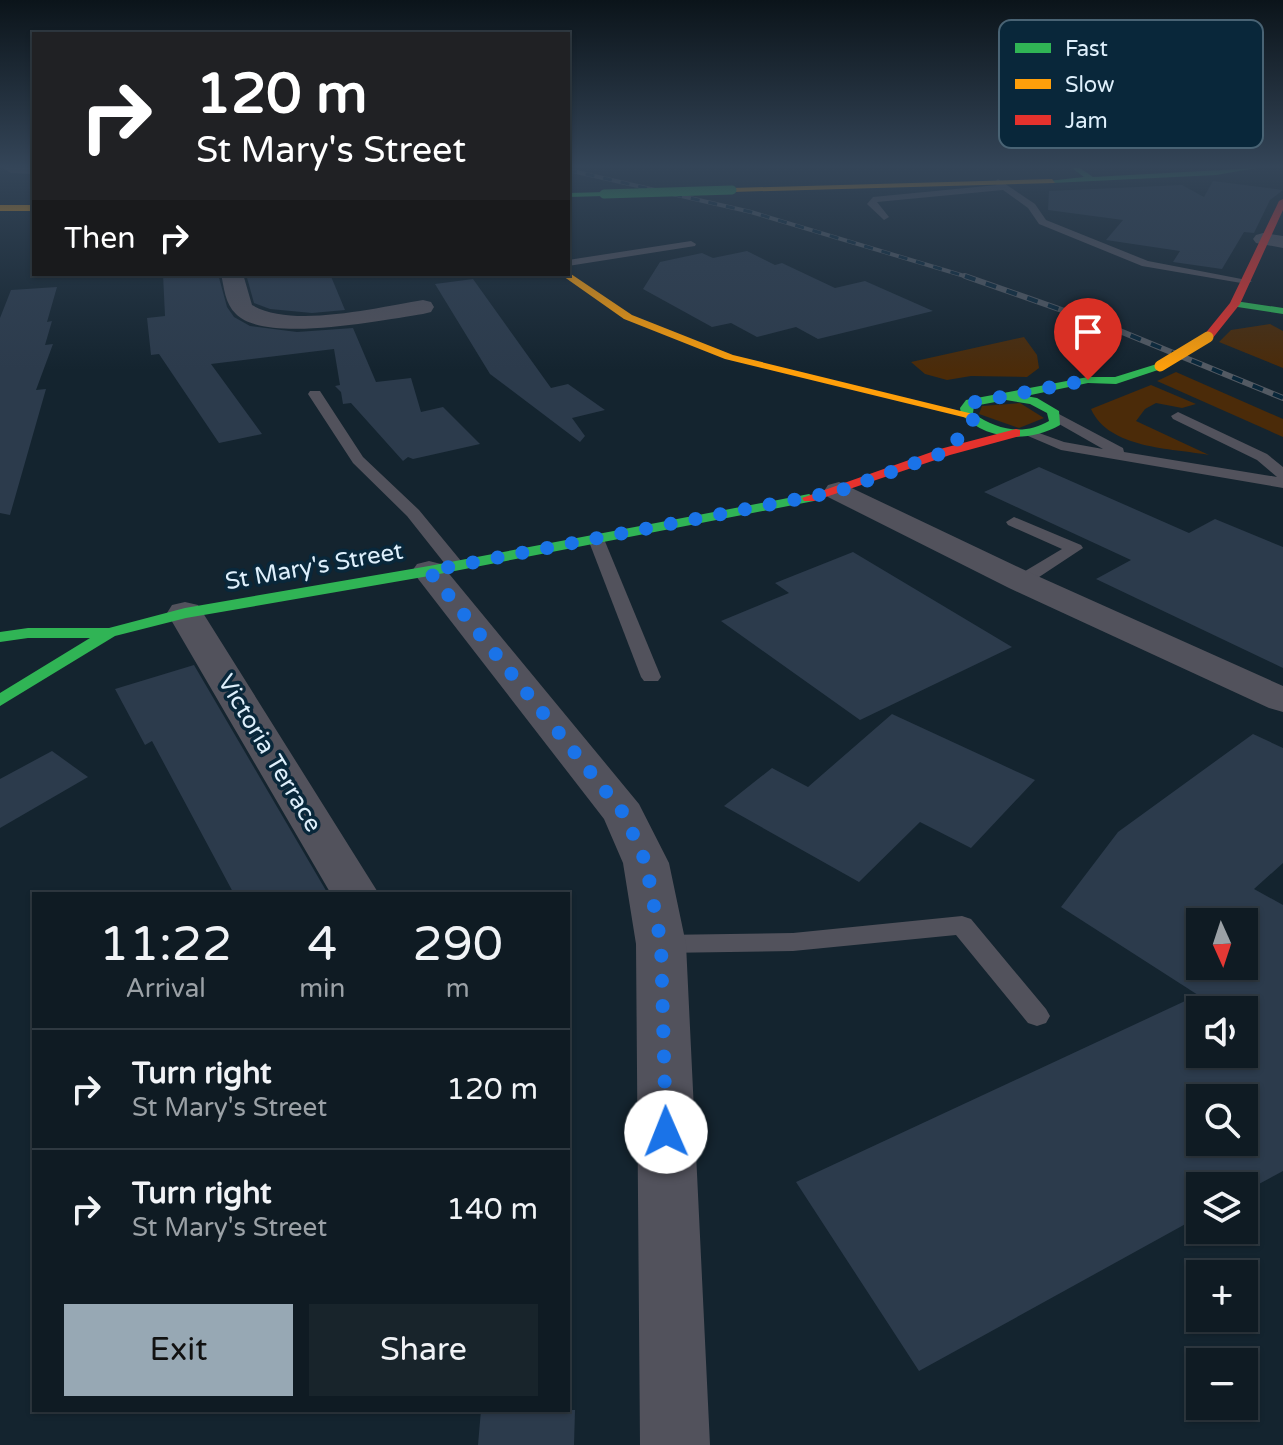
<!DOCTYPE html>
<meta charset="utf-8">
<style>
:root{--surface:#0f1b23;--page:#18242b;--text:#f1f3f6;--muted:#9ba1a6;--line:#2f3941;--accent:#97a8b4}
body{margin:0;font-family:"Varela Round",sans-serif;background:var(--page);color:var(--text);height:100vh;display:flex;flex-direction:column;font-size:30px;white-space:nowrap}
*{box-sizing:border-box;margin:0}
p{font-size:26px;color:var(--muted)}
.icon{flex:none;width:44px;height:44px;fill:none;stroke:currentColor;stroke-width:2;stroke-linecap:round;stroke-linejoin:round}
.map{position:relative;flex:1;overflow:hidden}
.sheet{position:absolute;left:32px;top:892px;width:538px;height:520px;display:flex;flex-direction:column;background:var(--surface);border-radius:0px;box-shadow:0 2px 6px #0004,0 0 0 2px var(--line)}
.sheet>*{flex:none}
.hud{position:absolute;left:32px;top:32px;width:538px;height:244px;border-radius:0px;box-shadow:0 2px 6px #0004,0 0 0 2px var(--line);background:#202124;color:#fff;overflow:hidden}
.needle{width:52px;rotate:177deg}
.fabs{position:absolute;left:1186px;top:908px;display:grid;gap:16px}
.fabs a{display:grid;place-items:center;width:72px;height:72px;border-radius:0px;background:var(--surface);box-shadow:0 2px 6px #0004,0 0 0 2px var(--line);font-size:40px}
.pin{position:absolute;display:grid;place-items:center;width:68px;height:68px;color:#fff;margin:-82px -34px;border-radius:50% 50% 50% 0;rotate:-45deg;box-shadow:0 0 8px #0007}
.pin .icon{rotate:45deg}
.me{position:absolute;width:88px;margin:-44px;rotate:359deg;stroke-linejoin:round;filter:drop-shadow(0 0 6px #0008)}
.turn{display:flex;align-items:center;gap:28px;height:168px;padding:0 32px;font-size:36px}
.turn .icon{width:104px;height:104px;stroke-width:2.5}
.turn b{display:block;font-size:56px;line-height:68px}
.then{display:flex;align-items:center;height:76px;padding:0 32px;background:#0003;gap:16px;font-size:30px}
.eta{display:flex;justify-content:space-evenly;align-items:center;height:136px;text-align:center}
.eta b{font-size:48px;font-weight:600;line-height:56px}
.cta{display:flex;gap:16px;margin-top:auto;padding:16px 32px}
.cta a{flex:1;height:92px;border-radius:0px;background:var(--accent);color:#111;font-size:32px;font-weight:600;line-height:92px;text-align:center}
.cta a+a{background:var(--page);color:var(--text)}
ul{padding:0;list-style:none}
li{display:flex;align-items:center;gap:24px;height:120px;padding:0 32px;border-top:2px solid var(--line)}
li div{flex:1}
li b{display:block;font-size:30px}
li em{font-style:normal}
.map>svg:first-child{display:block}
.green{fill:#4b2b09}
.building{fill:#2c3b4c;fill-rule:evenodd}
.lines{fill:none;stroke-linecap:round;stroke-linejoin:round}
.lane{fill:#52525c;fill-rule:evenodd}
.street{fill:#52525c;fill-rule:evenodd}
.fast{fill:#30b455;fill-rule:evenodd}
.slow{fill:#ff9f0a;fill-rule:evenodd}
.jam{fill:#e5322d;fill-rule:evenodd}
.rail-far1-casing{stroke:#535a63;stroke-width:4}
.rail-casing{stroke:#535a63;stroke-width:6}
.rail-far1{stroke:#09273a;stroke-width:3;stroke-dasharray:9;stroke-linecap:butt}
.rail{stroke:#09273a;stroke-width:4;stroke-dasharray:11;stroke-linecap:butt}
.fast-bridge{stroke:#30b455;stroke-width:9}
.slow-bridge{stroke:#ff9f0a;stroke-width:11}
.route{stroke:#1a73e8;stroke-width:14;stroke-dasharray:0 25.2}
.labels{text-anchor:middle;stroke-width:7;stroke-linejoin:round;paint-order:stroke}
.street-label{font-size:24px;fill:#deeffb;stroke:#09273a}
.key{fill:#09273a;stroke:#496374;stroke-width:2}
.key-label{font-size:22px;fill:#deeffb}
</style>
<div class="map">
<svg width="1283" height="1445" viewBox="0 0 1283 1445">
<rect width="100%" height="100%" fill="#14242f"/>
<g class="green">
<path d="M1270,324L1283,331V368L1219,342L1231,330Z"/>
<path d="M1024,337L1037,355L1039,368L1027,377L971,376L947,380L925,374L911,362Z"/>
<path d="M1176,372L1283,419V437L1157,381Z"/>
<path d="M1151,385L1196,404L1182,408L1156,403L1145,409L1136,421L1209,455C1171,448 1109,449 1091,409Z"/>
<path d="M1020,403L1044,418L1019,428L979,414L982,406Z"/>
</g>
<g class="building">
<path d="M1213,181L1283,190L1270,200L1254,233L1244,232L1222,269L1173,262L1180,251L1106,240L1123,220L1048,210L1049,191L1182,185L1204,197Z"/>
<path d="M747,251L775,265L782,263L835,288L865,281L933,311L818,339L796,327L757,337L731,323L712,327L643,289L660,262L702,253L713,258Z"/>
<path d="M163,274H218L227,307L234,317L250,326L297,332L353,328L376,382L411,378L421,412L443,407L480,444L413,459L408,457L403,461L351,403L343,404L341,392L335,386L340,385L334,349L211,364L262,434L219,443L159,354L151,355L147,318L165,316Z"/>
<path d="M246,274H330L345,310L312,313L270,309L254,303Z"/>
<path d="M473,279L551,388L568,384L605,410L572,418L585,436L580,442L490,374L435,284Z"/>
<path d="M57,287L47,322L52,321L45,345L53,344L36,390L46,389L10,515L0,513V318L11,290Z"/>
<path d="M1039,467L1189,533L1215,519L1283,547V668L1096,579L1131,560L984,492Z"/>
<path d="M853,552L1012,647L860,720L721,621L789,593L775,583Z"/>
<path d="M194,665L328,894H234L152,741L145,745L115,689Z"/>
<path d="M892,714L1035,780L971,848L920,822L859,882L724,806L772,768L808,787Z"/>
<path d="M1253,734L1283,748V863L1254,889L1283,905V1171L1244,1192V1186H1200V1216L919,1371L796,1182L1198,995L1061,907L1118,832ZM1200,922H1244V966H1200ZM1200,1010H1244V1054H1200ZM1200,1098H1244V1142H1200Z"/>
<path d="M52,751L88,777L0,828V779Z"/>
<path d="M481,1410H575L574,1445H478Z"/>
</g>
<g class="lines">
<g class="lane">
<path d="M998,179L1035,204L1046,220L1148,261L1252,281L1247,284L1142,266L1039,224L1028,208L1003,190L877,202L889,217L884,220L867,204L873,197L997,185L994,182Z"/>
<path d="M691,241L696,244L695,246L568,266V260Z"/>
<path d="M310,391H320L363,457L419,510L461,561L463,565L461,569H449L407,516L353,463L308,394Z"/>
<path d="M1178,412L1267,454L1283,467V488L1061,450L1021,433L1028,429L1064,442L1103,449L1052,420V414L1057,413L1123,448L1124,452L1277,477L1257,460L1173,419L1171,416Z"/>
<path d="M1014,517L1081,545L1083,548L1027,585H1015L1012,581L1015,577L1062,549L1008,525L1006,522Z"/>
<path d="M596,534L604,539L661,677L658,681H644L641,677L588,539Z"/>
<path d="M962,916L971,919L1046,1009L1050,1016L1046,1023L1037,1026L1028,1023L956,935L793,951L661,953L652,951L649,944L652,937L661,935L793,933Z"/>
</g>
<g class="street">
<path d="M3,168H34V174L11,173Z"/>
<path d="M1263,233L1283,236V248L1256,243L1253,239L1256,235Z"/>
<path d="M221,274H243L252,305C292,329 379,307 423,300L431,302L434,307L431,312L423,314C383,320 265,344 236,314C225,304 224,287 221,274Z"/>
<path d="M839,482L1033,574L1283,686V712L1269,708L1009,588L828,497L824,491L828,485Z"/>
<path d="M429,561L441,564L639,804L669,863L686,944L710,1445H640L636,944L623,863L604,819L412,571L417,564Z"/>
<path d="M185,602L198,605L203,613L379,894H331L167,613L172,605Z"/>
</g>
<g class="fast">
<path d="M1072,168H1080L1093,177L1257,168L1216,175L1052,183L1048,181L1084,177Z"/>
<path d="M607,192L604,196L568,197V193Z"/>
<path d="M1235,301L1283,308V314L1231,306L1230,304Z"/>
<path d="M1160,363L1166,366L1164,368L1116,384L1088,383L1026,396L1037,398L1059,411L1060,425C1029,443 987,441 961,414L960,408L966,400L1088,377H1115ZM1006,400L1030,404L1047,413L1049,421C1023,436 997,430 973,413L974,406Z"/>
<path d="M809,494L816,498L814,501L429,576L186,618L115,636L0,706V693L90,638H28L0,642V632L28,628H109L185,608L429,566Z"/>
</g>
<g class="slow">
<path d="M1052,179L1055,183L732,192L728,190L732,188Z"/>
<rect x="0" y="205" width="34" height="6"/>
<path d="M568,272L632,315L733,355L973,414L967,418L725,359L624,319L560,274Z"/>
</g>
<g class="jam">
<path d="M1283,199V210L1240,304L1212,339H1204V335L1230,303L1279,201Z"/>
<path d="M1016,429L1020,430V436L950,455L814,501H804L802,498L940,449Z"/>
</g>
<defs>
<path id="rail-far1" d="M568,170L751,212L971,278"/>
<path id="rail" d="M965,276L1110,327L1283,398"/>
</defs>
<use href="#rail-far1" class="rail-far1-casing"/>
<use href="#rail" class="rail-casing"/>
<use href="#rail-far1" class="rail-far1"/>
<use href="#rail" class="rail"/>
<path class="fast-bridge" d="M604,194L732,190"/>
<path class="slow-bridge" d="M1160,366L1208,337"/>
</g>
<linearGradient id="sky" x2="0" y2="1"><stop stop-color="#0b141a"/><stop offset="0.45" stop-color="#344558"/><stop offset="1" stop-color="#344558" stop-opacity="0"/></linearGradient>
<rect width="1283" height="370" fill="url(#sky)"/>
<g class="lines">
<path class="route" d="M666,1132L661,944L646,863L624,814L429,571L839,491L948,451L973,420L966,408L970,403L1088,380"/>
</g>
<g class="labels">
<g class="street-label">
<text transform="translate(314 566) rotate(-10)" y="8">St Mary's Street</text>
<text transform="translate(270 753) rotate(59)" y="8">Victoria Terrace</text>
</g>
</g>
<rect x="999" y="20" width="264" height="128" rx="12" class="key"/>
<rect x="1015" y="43" width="36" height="10" fill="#30b455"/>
<rect x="1015" y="79" width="36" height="10" fill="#ff9f0a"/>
<rect x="1015" y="115" width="36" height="10" fill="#e5322d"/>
<g class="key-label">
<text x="1065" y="56">Fast</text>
<text x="1065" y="92">Slow</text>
<text x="1065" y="128">Jam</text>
</g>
</svg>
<div class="fabs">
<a><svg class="needle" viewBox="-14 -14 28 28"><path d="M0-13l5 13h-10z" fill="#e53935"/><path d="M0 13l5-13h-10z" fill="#9ba1a6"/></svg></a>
<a><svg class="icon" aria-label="sound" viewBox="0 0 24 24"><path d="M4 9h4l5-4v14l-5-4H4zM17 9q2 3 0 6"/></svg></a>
<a><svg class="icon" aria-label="search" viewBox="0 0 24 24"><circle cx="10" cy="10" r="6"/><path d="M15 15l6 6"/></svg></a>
<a><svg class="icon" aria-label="layers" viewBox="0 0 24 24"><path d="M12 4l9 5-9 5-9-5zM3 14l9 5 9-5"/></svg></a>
<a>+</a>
<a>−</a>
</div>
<div class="pin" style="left:1088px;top:380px;background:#d93025"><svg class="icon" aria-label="arrive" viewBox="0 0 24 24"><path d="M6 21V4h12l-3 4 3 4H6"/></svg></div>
<svg class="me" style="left:666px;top:1132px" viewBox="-20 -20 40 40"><circle r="19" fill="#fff"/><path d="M0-13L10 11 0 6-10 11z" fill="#1a73e8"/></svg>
<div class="hud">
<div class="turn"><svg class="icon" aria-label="right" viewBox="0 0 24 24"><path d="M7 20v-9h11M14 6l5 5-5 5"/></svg><div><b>120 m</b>St Mary's Street</div></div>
<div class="then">Then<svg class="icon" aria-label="right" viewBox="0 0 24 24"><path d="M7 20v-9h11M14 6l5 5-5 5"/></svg></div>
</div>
<section class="sheet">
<div class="eta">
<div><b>11:22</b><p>Arrival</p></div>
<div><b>4</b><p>min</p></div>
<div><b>290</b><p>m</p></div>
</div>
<ul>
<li><svg class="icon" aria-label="right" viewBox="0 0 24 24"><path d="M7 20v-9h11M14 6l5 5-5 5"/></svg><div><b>Turn right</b><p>St Mary's Street</p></div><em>120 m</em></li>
<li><svg class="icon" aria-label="right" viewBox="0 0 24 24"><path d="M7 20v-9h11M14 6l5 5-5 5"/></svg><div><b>Turn right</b><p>St Mary's Street</p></div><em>140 m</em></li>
</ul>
<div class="cta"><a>Exit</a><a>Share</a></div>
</section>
</div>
